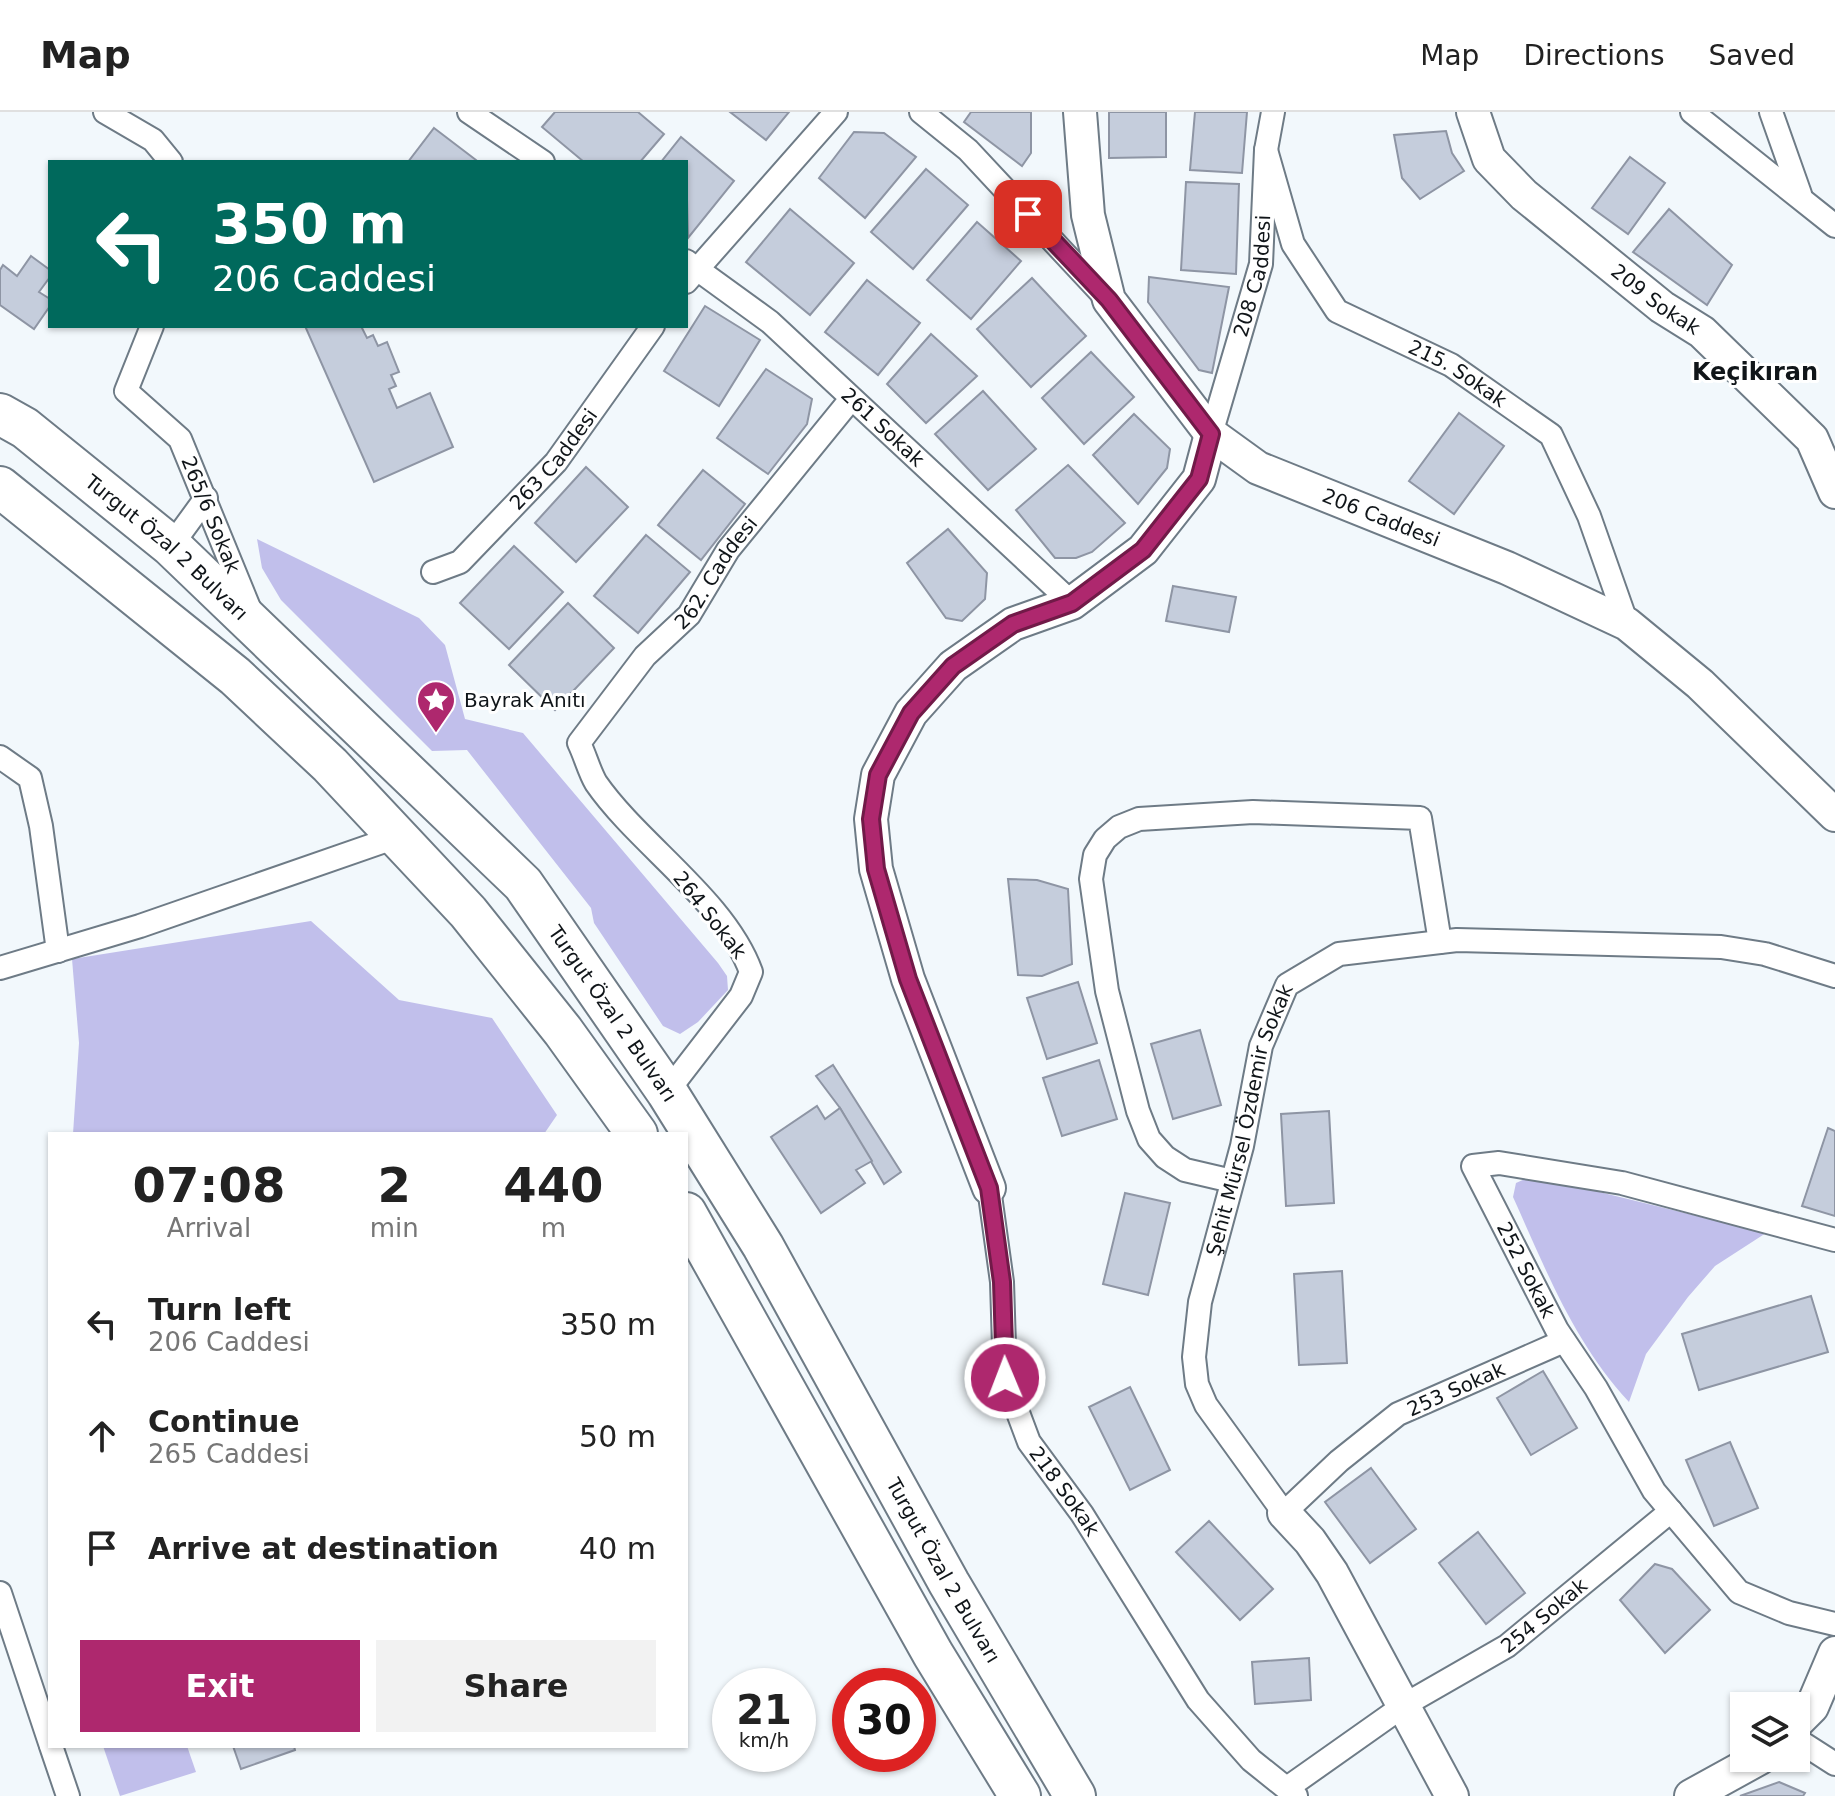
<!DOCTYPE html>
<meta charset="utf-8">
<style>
:root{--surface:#fff;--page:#f2f2f2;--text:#222;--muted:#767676;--line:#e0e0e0;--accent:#ae286e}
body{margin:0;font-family:"DejaVu Sans",sans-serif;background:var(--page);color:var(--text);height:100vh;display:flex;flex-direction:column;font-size:30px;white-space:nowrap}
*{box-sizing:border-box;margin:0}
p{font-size:26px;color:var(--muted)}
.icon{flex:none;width:44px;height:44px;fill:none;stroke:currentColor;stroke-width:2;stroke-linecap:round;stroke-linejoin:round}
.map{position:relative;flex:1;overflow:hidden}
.panel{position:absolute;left:48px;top:1020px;width:640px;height:616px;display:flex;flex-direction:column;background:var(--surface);border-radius:0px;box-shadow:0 2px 6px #0004}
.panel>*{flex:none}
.top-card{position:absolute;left:48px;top:48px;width:640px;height:168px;border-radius:0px;box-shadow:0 2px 6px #0004;background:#00695c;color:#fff;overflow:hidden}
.tools{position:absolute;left:1730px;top:1580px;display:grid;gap:16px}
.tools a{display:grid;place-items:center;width:80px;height:80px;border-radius:0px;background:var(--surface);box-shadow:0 2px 6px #0004;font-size:40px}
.speed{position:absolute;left:712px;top:1556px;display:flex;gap:16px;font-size:40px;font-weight:700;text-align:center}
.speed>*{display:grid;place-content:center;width:104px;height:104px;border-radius:50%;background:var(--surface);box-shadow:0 2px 6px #0004;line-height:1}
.speed small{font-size:20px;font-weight:400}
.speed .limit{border:12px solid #d22;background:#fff;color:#111}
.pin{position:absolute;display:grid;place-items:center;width:68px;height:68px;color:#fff;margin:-34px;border-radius:16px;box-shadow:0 4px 12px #0006}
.me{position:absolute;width:88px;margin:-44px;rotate:359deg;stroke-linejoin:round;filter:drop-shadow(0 0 6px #0008)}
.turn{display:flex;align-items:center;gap:28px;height:168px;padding:0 32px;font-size:36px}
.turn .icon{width:104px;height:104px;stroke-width:2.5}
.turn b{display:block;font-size:56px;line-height:68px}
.eta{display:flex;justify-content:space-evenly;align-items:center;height:136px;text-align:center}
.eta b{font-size:48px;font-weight:700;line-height:56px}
.primary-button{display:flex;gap:16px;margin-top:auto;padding:16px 32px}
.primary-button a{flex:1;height:92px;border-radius:0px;background:var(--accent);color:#fff;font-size:32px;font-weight:700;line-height:92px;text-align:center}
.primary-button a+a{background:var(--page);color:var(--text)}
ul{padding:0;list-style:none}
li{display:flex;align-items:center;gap:24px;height:112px;padding:0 32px}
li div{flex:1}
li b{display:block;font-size:30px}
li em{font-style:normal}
header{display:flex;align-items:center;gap:48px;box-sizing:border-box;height:112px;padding:0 40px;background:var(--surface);border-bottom:2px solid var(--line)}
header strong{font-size:38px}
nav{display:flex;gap:44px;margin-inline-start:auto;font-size:28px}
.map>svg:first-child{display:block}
.green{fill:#c1bfeb}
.building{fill:#c5cddc;stroke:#8e95a4;stroke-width:2}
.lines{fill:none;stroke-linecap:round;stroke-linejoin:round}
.street-casing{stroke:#6e7b86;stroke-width:26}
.secondary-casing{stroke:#6e7b86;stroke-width:36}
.highway-casing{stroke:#6e7b86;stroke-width:44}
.street{stroke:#fff;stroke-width:22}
.secondary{stroke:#fff;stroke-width:32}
.highway{stroke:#fff;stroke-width:40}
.route-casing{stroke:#711a48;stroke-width:20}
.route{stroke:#ae286e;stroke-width:14}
.labels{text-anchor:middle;stroke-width:6;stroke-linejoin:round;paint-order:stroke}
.street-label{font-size:20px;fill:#101519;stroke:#fff}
.poi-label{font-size:20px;fill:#101519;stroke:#fff;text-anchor:start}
.quarter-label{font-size:24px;font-weight:bold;fill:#101519;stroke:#fff}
</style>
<header>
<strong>Map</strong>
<nav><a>Map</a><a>Directions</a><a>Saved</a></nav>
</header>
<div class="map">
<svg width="1835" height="1684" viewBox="0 0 1835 1684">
<rect width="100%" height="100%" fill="#f2f8fc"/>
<g class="green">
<path d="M257,427L419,506L445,533L465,607L523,621L718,851L727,864L728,878L698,910L680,922L663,914L594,811L591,796L467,638L432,639L281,488L262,456Z"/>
<path d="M311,809L399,888L492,906L557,1003L544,1022H73L79,931L72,847Z"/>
<path d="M1527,1066L1571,1073L1766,1121L1715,1154L1688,1185L1646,1242L1629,1290C1574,1231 1546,1158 1513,1085L1516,1071Z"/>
<path d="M103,1634H187L196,1660L120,1684Z"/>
</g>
<g class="building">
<path d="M555,0H638L664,22L640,50H584L542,15Z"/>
<path d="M730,0H789L766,28Z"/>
<path d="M971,0H1031V41L1022,54L964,10Z"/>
<path d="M1109,0H1166V45L1109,46Z"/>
<path d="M1195,0H1247L1242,61L1190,58Z"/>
<path d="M434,16L476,48L475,50H408Z"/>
<path d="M1446,19L1452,41L1464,59L1420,87L1402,66L1394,23Z"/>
<path d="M854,20L884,21L916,45L865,106L819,66Z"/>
<path d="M681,25L734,69L688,126L686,50H661Z"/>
<path d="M1630,45L1665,71L1628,122L1592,96Z"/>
<path d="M926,57L968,93L913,157L871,120Z"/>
<path d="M1186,70L1239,72L1236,162L1181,158Z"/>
<path d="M790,97L854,151L810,203L746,150Z"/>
<path d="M1669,97L1732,153L1707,193L1633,140Z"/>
<path d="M977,110L1021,149L971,207L927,168Z"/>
<path d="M31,144L50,158V165L39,180L50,187V194L34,217L0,193V158L3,153L17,164Z"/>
<path d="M1149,165L1229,175L1212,261L1199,258L1148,190Z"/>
<path d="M1032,166L1086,224L1031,275L977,217Z"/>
<path d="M867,168L920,211L878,263L825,220Z"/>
<path d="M705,194L760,228L719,294L664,259Z"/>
<path d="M305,214H361L367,226L373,223L378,234L387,230L399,260L391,263L396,274L389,277L397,296L430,281L453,335L374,370Z"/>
<path d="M931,222L977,264L926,311L887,272Z"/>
<path d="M1091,240L1134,285L1084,332L1042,286Z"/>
<path d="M766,257L812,287L807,312L768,362L717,326Z"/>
<path d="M983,279L1036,337L988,378L935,322Z"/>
<path d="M1459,301L1504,334L1454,402L1409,369Z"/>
<path d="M1134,302L1170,337L1167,356L1138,392L1093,343Z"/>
<path d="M1068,353L1125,411L1092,440L1076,446H1055L1016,398Z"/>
<path d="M586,355L628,395L576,450L535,411Z"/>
<path d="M703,358L745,392L701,448L658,413Z"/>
<path d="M948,417L987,461L985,487L962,509L946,506L907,451Z"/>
<path d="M646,423L690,460L638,521L594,484Z"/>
<path d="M514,434L563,480L509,537L460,491Z"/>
<path d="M1173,474L1236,485L1229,520L1166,509Z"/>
<path d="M568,491L614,536L555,598L509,553Z"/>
<path d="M1008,767L1037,768L1068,777L1072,852L1042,864L1018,863Z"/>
<path d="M1078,870L1097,931L1047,947L1027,886Z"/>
<path d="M1200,918L1221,993L1173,1007L1151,932Z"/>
<path d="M1099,948L1117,1007L1062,1024L1043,966Z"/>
<path d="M833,953L901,1060L884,1072L840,996L816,964Z"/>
<path d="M817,994L825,1007L840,996L872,1049L856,1058L865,1071L821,1101L771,1025Z"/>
<path d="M1329,999L1334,1091L1286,1094L1281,1002Z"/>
<path d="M1828,1016L1835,1019V1104L1802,1094Z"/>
<path d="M1125,1081L1170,1091L1148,1183L1103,1172Z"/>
<path d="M1342,1159L1347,1251L1299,1253L1294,1162Z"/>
<path d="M1811,1184L1828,1240L1699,1278L1682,1222Z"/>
<path d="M1543,1259L1577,1316L1531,1343L1497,1286Z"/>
<path d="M1130,1275L1170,1358L1130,1378L1089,1295Z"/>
<path d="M1730,1330L1758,1396L1714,1414L1686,1348Z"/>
<path d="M1371,1356L1416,1417L1370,1451L1325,1390Z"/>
<path d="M1209,1409L1273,1477L1240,1508L1176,1440Z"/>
<path d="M1478,1420L1525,1481L1486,1512L1439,1451Z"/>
<path d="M1655,1452L1672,1457L1710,1498L1665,1541L1620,1488Z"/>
<path d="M1309,1546L1311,1588L1255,1592L1252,1550Z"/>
<path d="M233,1634H294L295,1638L241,1657Z"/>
<path d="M1779,1670L1805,1681L1803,1684H1740Z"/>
</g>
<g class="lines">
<defs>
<g id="street">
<path d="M105,0L153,28L171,50"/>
<path d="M469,0L543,50"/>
<path d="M921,0L968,38L1106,186"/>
<path d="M1692,0L1835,114"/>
<path d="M1771,0L1800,82"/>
<path id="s1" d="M1266,38L1293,132L1337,199L1451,253L1551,323L1589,404L1627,512"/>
<path id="s2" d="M686,149L770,210L1072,491"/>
<path d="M686,170L836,0"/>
<path id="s3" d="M152,214L126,279L180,327L250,498"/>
<path id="s4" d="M1211,322L1261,152L1266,38L1273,0"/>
<path d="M171,434L206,386"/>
<path id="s5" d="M433,460L460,450L556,350L653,214"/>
<path d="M0,645L30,666L41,714L58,839"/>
<path d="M0,856L140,814L399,724"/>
<path id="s6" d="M667,980L741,884L751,860C725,788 639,733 596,671C589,659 585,643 579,631L645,544L689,503L728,438L851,287"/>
<path d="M1232,1069L1185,1058L1165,1045L1149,1027L1138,999L1107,879L1091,767L1095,743L1105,727L1119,715L1139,707L1253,700L1420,706L1440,830"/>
<path id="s7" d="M989,1076L1002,1170L1005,1266L1029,1330L1082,1402L1198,1588L1251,1648L1296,1684"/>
<path id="s8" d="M1835,1128L1622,1071L1499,1051L1473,1054L1557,1218L1596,1276L1654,1379L1739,1480L1789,1501L1835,1512"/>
<path id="s9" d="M1564,1229L1398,1302L1339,1349L1284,1401L1206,1293L1197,1272L1194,1245L1200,1190L1242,1034L1261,934L1287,873L1339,842L1457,828L1721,835L1765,842L1835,864"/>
<path d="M0,1481L50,1631"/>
<path d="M1796,1627L1835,1652"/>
<path d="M51,1634L68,1684"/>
<path id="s10" d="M1287,1676L1406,1592L1507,1534L1671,1399"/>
</g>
<g id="secondary">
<path id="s11" d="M1080,0L1088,103L1109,188L1211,322L1258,356L1507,456L1627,512L1700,572L1835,703"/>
<path id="s12" d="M1473,0L1489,47L1524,83L1662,195L1702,220L1812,327L1835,380"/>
<path d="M989,1076L908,867L876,757L871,707L878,663L911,601L953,554L1013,512L1072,491L1143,438L1199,367L1211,322"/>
<path d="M1284,1401L1310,1429L1332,1461L1452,1684"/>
<path d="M1796,1611L1812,1595L1835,1541"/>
<path d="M1691,1684L1760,1646"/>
</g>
<g id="highway">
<path id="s13" d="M0,302L25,316L171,434L523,772L667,980L763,1134L949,1471L1075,1684"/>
<path d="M0,375L235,564L330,653L468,800L563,919L637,1022"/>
<path d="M686,1101L933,1542L1020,1684"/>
</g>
</defs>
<use href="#street" class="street-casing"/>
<use href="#secondary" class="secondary-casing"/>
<use href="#highway" class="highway-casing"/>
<use href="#street" class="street"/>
<use href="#secondary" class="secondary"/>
<use href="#highway" class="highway"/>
</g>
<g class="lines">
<defs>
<path id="route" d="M1005,1266L1002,1170L989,1076L908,867L876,757L871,707L878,663L911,601L953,554L1013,512L1072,491L1143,438L1199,367L1211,322L1109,188L1028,102"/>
</defs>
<use href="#route" class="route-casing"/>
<use href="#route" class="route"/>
</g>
<defs>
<symbol id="sight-pin" viewBox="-11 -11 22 30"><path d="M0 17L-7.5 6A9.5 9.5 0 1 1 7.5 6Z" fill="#ae286e" stroke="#fff"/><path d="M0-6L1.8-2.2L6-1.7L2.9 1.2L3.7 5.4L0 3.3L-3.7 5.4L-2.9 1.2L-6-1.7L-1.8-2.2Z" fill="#fff"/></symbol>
</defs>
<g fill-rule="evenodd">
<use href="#sight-pin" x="414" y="566" width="44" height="60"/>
</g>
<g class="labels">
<g class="street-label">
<text dy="7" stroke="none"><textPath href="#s4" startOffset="164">208 Caddesi</textPath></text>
<text dy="7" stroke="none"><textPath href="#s12" startOffset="268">209 Sokak</textPath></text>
<text dy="7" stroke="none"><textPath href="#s1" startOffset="314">215. Sokak</textPath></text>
<text dy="7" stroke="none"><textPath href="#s2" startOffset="258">261 Sokak</textPath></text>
<text dy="7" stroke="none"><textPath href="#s5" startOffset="168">263 Caddesi</textPath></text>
<text dy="7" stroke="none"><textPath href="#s3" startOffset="224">265/6 Sokak</textPath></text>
<text dy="7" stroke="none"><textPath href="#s11" startOffset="550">206 Caddesi</textPath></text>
<text dy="7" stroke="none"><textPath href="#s13" startOffset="214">Turgut Özal 2 Bulvarı</textPath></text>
<text dy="7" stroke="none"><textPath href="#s6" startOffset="656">262. Caddesi</textPath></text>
<text transform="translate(710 803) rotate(52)" y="7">264 Sokak</text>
<text dy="7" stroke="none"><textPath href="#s13" startOffset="862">Turgut Özal 2 Bulvarı</textPath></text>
<text dy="7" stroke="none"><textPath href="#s9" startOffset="760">Şehit Mürsel Özdemir Sokak</textPath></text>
<text dy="7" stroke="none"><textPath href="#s8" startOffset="488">252 Sokak</textPath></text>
<text transform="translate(1456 1277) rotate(-24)" y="7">253 Sokak</text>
<text dy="7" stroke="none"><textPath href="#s7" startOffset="320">218 Sokak</textPath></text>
<text dy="7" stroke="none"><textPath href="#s13" startOffset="1510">Turgut Özal 2 Bulvarı</textPath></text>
<text dy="7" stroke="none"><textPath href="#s10" startOffset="310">254 Sokak</textPath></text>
</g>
<g class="poi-label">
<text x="464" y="595">Bayrak Anıtı</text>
</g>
<g class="quarter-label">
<text x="1755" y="268">Keçikıran</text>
</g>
</g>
</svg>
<div class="tools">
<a><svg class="icon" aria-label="layers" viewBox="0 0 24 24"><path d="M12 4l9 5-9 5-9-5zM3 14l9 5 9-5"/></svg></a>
</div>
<div class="speed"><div>21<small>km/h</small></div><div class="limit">30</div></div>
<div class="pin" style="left:1028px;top:102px;background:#d93025"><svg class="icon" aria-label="arrive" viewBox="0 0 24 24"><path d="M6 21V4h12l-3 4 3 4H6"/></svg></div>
<svg class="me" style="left:1005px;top:1266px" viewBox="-20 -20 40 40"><circle r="17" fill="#ae286e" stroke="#fff" stroke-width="3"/><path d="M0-11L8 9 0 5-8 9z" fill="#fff"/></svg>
<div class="top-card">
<div class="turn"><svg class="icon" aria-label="left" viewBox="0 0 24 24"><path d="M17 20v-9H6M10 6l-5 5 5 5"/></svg><div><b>350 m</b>206 Caddesi</div></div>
</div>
<section class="panel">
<div class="eta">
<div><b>07:08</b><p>Arrival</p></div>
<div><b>2</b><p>min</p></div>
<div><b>440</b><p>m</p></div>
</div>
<ul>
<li><svg class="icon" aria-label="left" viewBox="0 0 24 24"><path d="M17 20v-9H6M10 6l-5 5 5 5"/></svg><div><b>Turn left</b><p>206 Caddesi</p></div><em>350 m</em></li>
<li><svg class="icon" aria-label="ahead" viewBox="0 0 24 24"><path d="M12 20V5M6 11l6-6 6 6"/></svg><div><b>Continue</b><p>265 Caddesi</p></div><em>50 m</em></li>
<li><svg class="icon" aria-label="arrive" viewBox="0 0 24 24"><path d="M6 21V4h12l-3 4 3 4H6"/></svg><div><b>Arrive at destination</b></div><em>40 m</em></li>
</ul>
<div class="primary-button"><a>Exit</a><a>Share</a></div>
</section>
</div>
